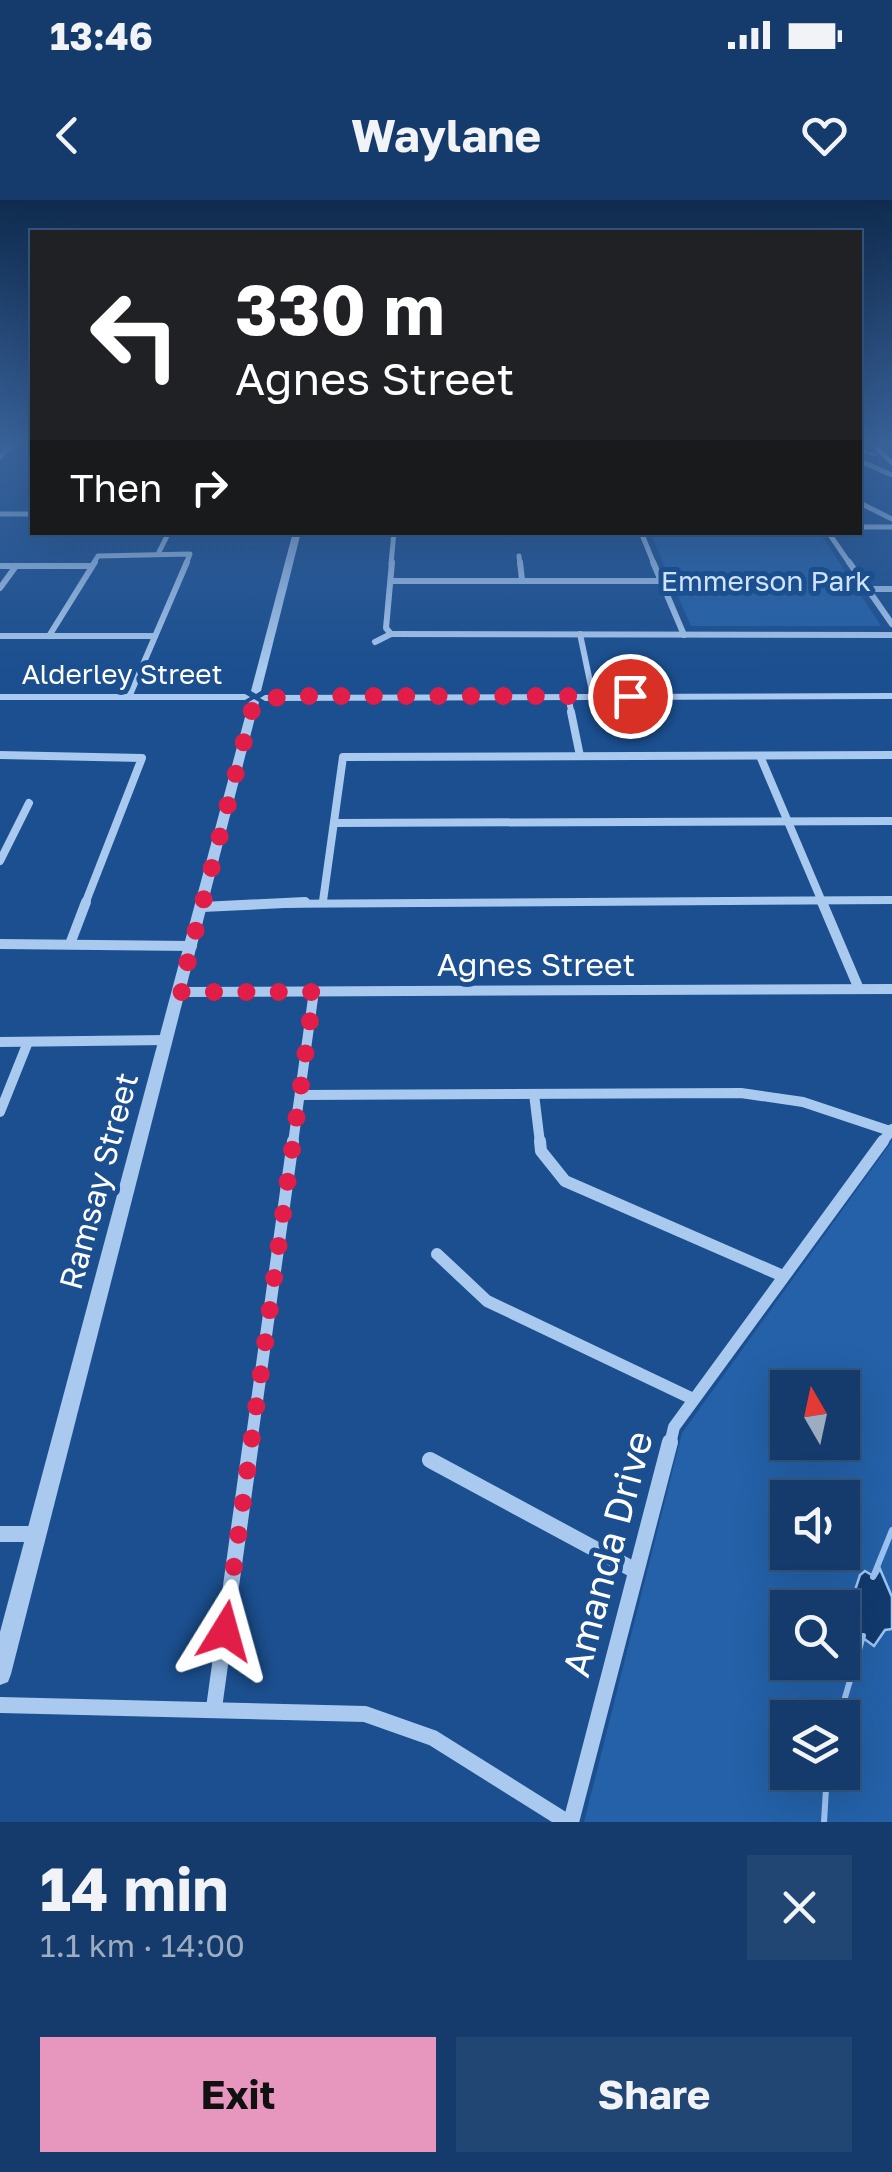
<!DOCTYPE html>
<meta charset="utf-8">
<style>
:root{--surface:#143b6b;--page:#214673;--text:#f1f3f6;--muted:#9dadc1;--line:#33557e;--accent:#e797bd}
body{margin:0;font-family:"Golos Text",sans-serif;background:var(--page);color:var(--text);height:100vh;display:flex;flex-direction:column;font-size:38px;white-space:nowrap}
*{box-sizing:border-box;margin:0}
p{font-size:32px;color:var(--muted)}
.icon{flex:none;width:55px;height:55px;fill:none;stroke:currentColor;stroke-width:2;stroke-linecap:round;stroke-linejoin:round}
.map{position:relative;height:1622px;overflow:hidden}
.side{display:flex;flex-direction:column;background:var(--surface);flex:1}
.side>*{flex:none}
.top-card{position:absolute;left:30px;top:30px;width:832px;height:305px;border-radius:0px;box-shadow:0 10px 40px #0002,0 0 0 2px var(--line);background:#202124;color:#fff;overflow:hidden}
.needle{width:65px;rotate:351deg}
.tools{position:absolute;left:770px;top:1170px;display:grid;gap:20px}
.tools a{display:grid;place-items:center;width:90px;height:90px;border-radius:0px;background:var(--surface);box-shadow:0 10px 40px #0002,0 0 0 2px var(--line);font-size:50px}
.pin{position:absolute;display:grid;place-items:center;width:85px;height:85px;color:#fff;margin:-42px;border:5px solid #fff;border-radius:50%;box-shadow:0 2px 10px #0007}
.me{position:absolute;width:110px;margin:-55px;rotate:8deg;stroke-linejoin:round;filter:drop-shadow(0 0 8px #0008)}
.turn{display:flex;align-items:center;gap:35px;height:210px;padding:0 40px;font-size:45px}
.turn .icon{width:130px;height:130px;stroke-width:2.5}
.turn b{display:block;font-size:70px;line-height:85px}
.then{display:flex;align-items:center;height:95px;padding:0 40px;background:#0003;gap:20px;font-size:38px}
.round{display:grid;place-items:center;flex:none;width:105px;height:105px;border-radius:0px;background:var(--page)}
.summary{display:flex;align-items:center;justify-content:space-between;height:170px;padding:0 40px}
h1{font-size:60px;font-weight:700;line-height:75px}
.button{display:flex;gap:20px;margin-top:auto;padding:20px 40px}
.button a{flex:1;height:115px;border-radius:0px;background:var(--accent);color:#111;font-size:40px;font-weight:700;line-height:115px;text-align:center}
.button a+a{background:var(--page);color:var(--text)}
.status{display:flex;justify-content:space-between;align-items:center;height:70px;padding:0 50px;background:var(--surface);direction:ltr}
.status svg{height:28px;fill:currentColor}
header{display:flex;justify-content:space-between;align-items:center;height:130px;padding:0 40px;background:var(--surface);font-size:45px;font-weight:700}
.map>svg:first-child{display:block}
.green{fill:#2461a8;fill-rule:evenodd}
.water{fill:#123a6d;stroke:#9cc4f0;stroke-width:2.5}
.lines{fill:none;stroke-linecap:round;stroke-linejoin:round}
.stream-far1{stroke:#9cc4f0;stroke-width:2.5}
.stream{stroke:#9cc4f0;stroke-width:6}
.minor-far5{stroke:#a9c9ee;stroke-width:5}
.minor-far4{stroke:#a9c9ee;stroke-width:6}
.minor-far3{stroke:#a9c9ee;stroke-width:8}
.minor-far2{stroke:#a9c9ee;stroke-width:10}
.minor-far1{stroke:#a9c9ee;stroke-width:12}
.minor{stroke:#a9c9ee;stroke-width:16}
.tertiary{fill:#a9c9ee;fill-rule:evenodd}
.secondary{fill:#d6e6fa;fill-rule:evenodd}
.route{stroke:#e11d48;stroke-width:18;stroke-dasharray:0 32.4}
.labels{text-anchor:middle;stroke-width:10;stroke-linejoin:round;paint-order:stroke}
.far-park-label{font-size:28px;fill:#cfe3fa;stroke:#1b4f8f}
.far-street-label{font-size:28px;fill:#fff;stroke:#1b4f8f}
.street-label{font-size:32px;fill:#fff;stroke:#1b4f8f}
.near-street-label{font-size:38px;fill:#fff;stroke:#1b4f8f}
</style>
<div class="status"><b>13:46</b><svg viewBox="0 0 49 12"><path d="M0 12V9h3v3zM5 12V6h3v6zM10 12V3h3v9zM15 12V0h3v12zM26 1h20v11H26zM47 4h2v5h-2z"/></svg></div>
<header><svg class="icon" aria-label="back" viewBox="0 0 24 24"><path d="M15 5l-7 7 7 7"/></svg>Waylane<svg class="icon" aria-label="heart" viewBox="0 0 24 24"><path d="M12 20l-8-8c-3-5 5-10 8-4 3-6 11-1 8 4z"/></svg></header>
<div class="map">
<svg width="892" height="1622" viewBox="0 0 892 1622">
<rect width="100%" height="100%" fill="#1b4f8f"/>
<g class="green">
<path d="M650,333H820L881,426H691Z"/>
<path d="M892,941V1622H584L682,1233ZM788,1188H842V1242H788ZM788,1298H842V1352H788ZM788,1408H842V1462H788ZM788,1518H842V1572H788Z"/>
</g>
<path class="water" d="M880,1369L892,1397V1429L885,1430L874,1446L844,1424L860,1375L865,1371L875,1377Z"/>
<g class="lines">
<path class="stream-far1" d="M860,250L875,255"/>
<g class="stream">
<path d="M873,1377L892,1330"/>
<path d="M839,1518L863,1436"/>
<path d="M824,1622L827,1572"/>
</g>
<g class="minor-far5">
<path d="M0,257L13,243"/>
<path d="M860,261L892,275"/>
<path d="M860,303L892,319"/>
<path d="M0,314H32"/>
<path d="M860,327H892"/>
<path d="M641,332L654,364"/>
<path d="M828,332L850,364"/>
<path d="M159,352L169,332"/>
<path d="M519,356L520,364"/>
<path d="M93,364L98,356L190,354L186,364"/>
<path d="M391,364L394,332"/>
</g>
<g class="minor-far4">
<path d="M520,362L522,380"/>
<path d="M653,362L684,435"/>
<path d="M849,362L892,424"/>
<path d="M0,366H91"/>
<path d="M391,381H663"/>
<path d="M0,388L16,366"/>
<path d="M868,389H892"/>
<path d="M391,434L892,435"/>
<path d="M580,434L593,496"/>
<path d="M0,436H155"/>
<path d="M49,436L95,362"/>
<path d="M375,442L391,434L386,428L392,362"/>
<path d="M568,496L572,515"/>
<path d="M129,497L187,362"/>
</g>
<g class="minor-far3">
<path d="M571,512L580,556"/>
<path d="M0,555L142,558L85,704"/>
<path d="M760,556L823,704"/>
<path d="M334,623L892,621"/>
<path d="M0,661L29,603"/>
<path d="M323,701L343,557L892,555"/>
<path d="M255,704L892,700"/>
</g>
<g class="minor-far2">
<path d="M822,702L859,789"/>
<path d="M202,707L305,702"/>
<path d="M0,744L192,746"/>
<path d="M70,744L86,702"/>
<path d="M180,792L892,789"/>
<path d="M0,842L167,840"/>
<path d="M534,894L540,943"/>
<path d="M300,895L741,893L803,902L890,931"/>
<path d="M0,912L28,842"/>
<path d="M293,943L314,791"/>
<path d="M882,943L892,929"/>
</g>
<g class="minor-far1">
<path d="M540,941L541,951L565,981L783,1076"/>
<path d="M437,1054L487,1101L693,1199"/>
<path d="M251,1244L293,941"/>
<path d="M670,1244L674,1227L883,941"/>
</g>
<g class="minor">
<path d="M430,1260L634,1370"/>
<path d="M0,1334H36"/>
<path d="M0,1505L365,1514L433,1538L567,1622"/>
<path d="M214,1508L251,1242"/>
<path d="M571,1622L670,1242"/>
</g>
<g class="tertiary">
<path d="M293,332H301L261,491L256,494L251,491Z"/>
<path d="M892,493V499L265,501L260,498L265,495Z"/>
<path d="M0,494H245L250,497L245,500H0Z"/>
<path d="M254,499L259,502L11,1474L8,1482L0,1485V1432L249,502Z"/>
</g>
<path class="secondary" d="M868,243H875L892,260V266Z"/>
</g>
<linearGradient id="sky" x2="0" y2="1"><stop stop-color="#0f2b4f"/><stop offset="0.52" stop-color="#39639b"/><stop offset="1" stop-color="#39639b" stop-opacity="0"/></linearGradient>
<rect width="892" height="470" fill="url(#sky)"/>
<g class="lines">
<path class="route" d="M225,1431L314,792H180L254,502L285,496H630"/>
</g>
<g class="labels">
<g class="far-park-label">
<text x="766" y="391">Emmerson Park</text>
</g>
<g class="far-street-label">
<text x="122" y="484">Alderley Street</text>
</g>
<g class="street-label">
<text x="536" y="776">Agnes Street</text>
<text transform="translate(99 981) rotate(-75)" y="11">Ramsay Street</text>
</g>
<g class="near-street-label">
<text transform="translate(608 1354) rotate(-75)" y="13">Amanda Drive</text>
</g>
</g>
</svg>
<div class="tools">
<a><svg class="needle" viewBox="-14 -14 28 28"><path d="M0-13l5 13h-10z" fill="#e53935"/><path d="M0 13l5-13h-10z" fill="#9dadc1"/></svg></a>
<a><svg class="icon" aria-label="sound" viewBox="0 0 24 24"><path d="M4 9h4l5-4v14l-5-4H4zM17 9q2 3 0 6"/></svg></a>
<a><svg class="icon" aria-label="search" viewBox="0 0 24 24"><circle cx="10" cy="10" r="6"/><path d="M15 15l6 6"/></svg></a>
<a><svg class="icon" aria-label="layers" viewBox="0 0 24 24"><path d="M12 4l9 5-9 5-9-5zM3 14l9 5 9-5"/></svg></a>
</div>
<div class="pin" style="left:630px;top:496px;background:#d93025"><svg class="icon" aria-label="arrive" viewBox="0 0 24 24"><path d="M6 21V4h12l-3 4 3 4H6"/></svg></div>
<svg class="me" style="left:225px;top:1431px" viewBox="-20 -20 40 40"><path d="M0-17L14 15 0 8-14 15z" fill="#e11d48" stroke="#fff" stroke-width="4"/></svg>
<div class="top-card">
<div class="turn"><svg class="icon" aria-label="left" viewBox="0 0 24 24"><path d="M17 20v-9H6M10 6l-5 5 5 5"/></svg><div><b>330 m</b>Agnes Street</div></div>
<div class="then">Then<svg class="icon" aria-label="right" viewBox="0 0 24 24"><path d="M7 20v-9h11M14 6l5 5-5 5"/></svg></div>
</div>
</div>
<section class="side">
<div class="summary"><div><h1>14 min</h1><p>1.1 km · 14:00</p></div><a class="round"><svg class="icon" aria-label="close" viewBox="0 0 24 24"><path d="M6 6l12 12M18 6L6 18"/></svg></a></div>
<div class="button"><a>Exit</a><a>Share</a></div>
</section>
